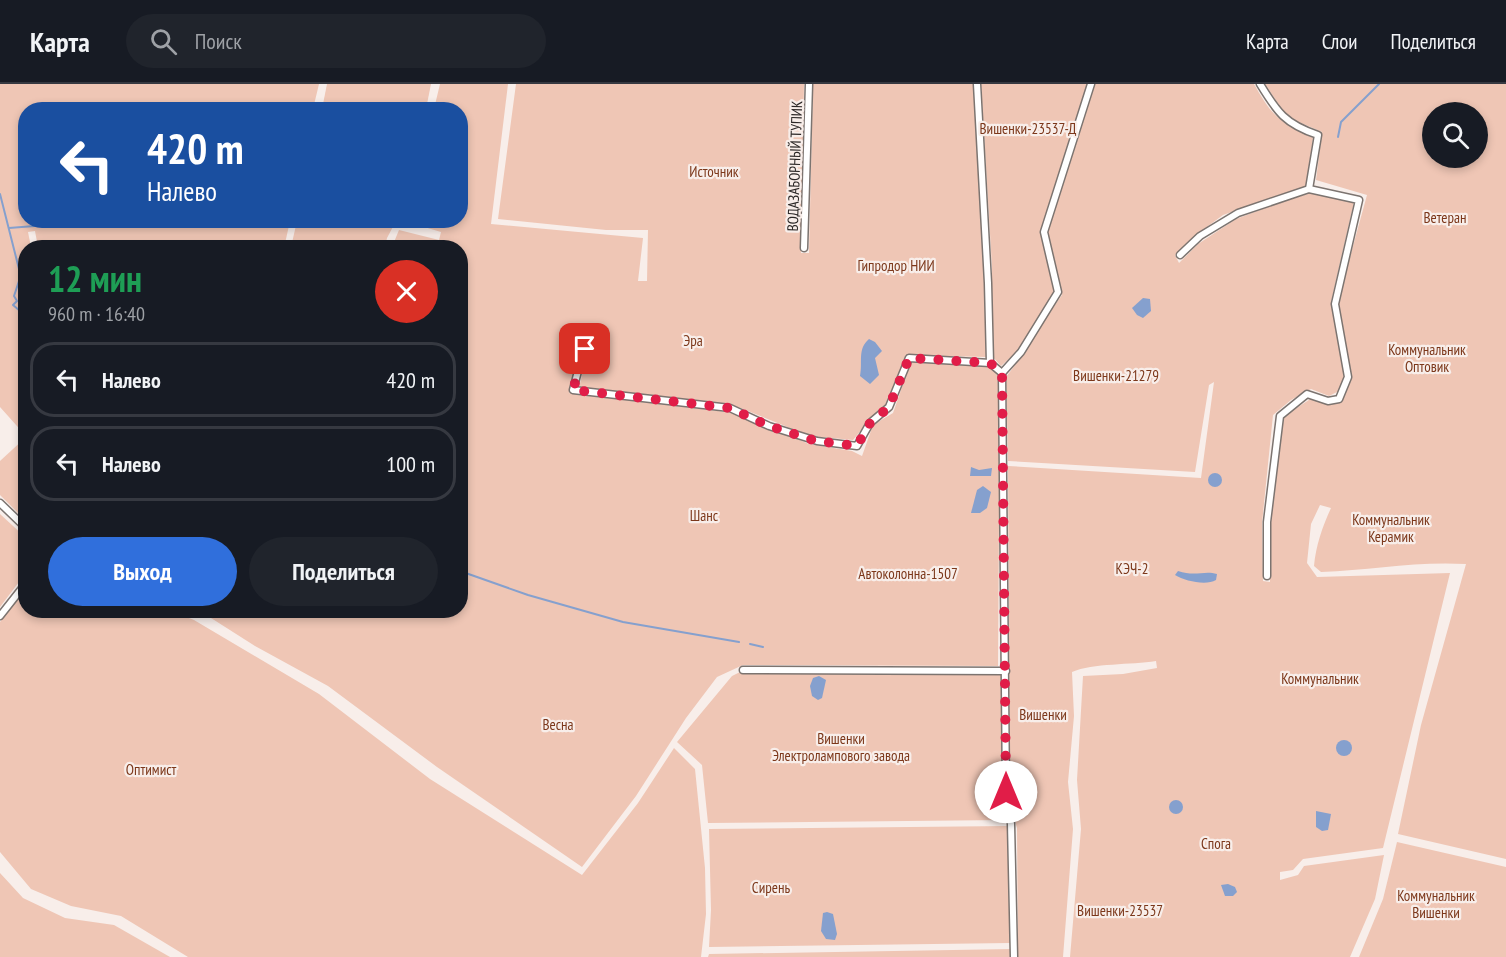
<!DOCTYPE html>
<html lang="ru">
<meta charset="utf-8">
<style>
:root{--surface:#171b24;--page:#20242c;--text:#f1f3f6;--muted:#9ea1a6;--line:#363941;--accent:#306fdc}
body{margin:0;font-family:"PT Sans Narrow",sans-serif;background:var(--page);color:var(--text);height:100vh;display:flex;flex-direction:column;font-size:22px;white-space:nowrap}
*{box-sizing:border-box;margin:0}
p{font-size:20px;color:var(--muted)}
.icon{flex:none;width:33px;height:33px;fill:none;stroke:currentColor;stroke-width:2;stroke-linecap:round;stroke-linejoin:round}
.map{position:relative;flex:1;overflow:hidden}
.drawer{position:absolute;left:18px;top:156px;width:450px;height:378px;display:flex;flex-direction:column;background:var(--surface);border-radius:24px;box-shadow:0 3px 9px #0003}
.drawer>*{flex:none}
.top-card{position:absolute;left:18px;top:18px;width:450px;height:126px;border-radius:24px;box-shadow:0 3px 9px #0003;background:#1a4fa0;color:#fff;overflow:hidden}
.fabs{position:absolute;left:1422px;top:18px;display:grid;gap:12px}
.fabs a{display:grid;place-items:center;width:66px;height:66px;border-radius:50%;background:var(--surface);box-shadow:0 3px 9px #0003;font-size:30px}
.pin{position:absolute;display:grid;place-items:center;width:51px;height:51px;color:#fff;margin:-26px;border-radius:12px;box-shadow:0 3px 9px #0006}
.me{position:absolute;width:66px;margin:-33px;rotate:0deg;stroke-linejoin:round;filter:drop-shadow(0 0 4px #0008)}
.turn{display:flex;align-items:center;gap:21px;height:126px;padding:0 30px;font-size:27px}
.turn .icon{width:78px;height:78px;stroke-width:2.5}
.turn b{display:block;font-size:42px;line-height:51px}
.round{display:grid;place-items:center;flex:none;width:63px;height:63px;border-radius:32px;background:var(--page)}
.overview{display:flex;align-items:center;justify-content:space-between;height:102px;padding:0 30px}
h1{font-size:36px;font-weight:600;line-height:45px;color:#1e9e55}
.primary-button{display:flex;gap:12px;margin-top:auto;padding:12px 30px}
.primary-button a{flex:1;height:69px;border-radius:36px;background:var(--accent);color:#fff;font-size:24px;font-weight:600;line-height:69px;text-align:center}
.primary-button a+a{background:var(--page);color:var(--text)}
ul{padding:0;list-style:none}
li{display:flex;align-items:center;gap:18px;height:75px;margin:0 12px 9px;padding:0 18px;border:3px solid var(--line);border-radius:24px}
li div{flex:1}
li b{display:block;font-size:22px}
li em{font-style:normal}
header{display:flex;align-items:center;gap:36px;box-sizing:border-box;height:84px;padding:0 30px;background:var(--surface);border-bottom:2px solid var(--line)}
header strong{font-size:28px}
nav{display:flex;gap:33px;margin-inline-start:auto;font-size:21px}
.search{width:420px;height:54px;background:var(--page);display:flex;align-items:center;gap:15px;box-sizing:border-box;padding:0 21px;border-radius:33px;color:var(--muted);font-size:22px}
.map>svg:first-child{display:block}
.green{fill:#efc6b5;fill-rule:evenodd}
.water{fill:#85a0ce}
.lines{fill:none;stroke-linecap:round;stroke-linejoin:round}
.stream{stroke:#85a0ce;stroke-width:2}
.street-casing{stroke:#7c7470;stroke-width:9}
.street{stroke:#fff;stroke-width:6}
.route{stroke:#e11d48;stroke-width:10;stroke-dasharray:0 18}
.labels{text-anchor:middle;stroke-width:4.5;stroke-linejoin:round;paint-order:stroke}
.park-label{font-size:15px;fill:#7c371a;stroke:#f8eeea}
.street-label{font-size:15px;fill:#2b2726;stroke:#f8eeea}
</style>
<header>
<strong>Карта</strong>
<div class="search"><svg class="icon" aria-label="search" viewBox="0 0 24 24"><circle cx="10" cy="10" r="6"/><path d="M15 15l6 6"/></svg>Поиск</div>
<nav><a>Карта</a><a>Слои</a><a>Поделиться</a></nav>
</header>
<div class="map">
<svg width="1506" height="873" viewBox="0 0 1506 873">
<rect width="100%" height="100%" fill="#f8eeea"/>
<g class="green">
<path d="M0,0H319L313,25L26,26V136L290,137L284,164L38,163L35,147L28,148L31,163L26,164L25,351L0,323Z"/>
<path d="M327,0H431L426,25H322Z"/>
<path d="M440,0H508L491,140L643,154L638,197H647L648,146H606L498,135L516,0H804L801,169H809L813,0H974L985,194L986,273L906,271L884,324C869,331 864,344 853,356L810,352L738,323L579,304L592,247H587L569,309L734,329L809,360L852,367L862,372L873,341L893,329L911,277L990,282L1000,294L998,582L743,581L717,593L686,634L636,712L582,783L437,683L328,602L255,562L200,527L460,526V164L392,163L399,146L439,156L441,148L404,137L460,136V26L434,25Z"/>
<path d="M981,0H1089L1040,148L1055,206L1020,265L1001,282L991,271L992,183Z"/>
<path d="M1094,0H1254C1273,34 1279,37 1313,54L1306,102L1223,131L1196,151L1175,171L1179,179L1198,160L1236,135L1279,119L1311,109L1354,118L1331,218L1344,292L1339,307L1329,312L1311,305L1291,316L1273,331L1262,439L1263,497L1270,498V430L1281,334L1312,314L1331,320L1340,317L1351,294L1338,217L1367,111L1316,96L1322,48L1287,33L1265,0H1506V775L1398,750L1421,641L1466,480C1417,477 1370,486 1321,488L1314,482C1316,461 1322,444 1331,424L1320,421L1311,440L1307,479L1317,493L1450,489L1383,764L1303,775L1293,786L1280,788V796L1298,791L1304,782L1384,771L1375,815L1350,873H1070L1081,745L1077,696L1083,592L1123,590L1157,584L1156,577C1131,581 1093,579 1072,588L1074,632L1068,698L1073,745L1063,873H1018L1017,744L1010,721L1008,382L1201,394L1214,298L1209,301L1195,388L1008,377L1006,293C1027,267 1042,238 1062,211L1047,150ZM1432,28H1478V74H1432Z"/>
<path d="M297,137V136L396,137L387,154L385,163H291Z"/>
<path d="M25,354V436L0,411V377Z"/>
<path d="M0,430L25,453V490L0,523Z"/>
<path d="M25,505L26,526L171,527L194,536L319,610L430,695L582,791L638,719L674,664L695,685L705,784L706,830L701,873H188L121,832L71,822L31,805L0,768V538Z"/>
<path d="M742,587L1002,589L1004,736L708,739L702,681L677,658L732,592Z"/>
<path d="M1009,742L1010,859L709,863L711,826L709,745Z"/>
<path d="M1397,758L1506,783V873H1359L1383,815Z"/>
<path d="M0,789L23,814L65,834L114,841L170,873H0Z"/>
<path d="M1012,865V873H708L709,870Z"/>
</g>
<g class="water">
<path d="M1143,214L1150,215L1151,227L1143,234L1137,231L1132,224Z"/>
<path d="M869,255L875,258L882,267L875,274L879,291L870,300L860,292C863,278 857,265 869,255Z"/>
<path d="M971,383L979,386L992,384L991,392H970Z"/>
<circle cx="1215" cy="396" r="7"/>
<path d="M983,402L991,408L987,424L980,429H971L977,406Z"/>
<path d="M1178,487C1196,493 1204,486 1217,490L1216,496C1206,502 1185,497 1175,491Z"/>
<path d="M819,592L826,596L822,614L818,616L812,612L810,602L813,594Z"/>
<circle cx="1344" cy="664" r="8"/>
<circle cx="1176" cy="723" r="7"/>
<path d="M1316,727L1331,730L1328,746L1322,747L1316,743Z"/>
<path d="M1228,800L1235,803L1237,808L1233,812H1225L1221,801Z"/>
<path d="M827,828L833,830L837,850L835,856L826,855L821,847L823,829Z"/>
</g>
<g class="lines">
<g class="stream">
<path d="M1338,53L1341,38L1379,0"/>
<path d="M0,110L19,185V197L14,212L17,217L13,221L26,232"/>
<path d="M9,144L111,136"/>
<path d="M460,487L528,511L623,538L739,558"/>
<path d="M750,560L763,563"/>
</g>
<defs>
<g id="street">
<path d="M977,0L988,199L990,279"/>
<path d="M1260,0C1277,28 1285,40 1318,51L1309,105"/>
<path d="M804,164L809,0"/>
<path d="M1180,171L1200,152L1238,129L1309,105L1359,116L1335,220L1348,293L1339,315L1328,317L1307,310L1280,332L1267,438V492"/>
<path d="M588,249L573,306L730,324L769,342L817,357L857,362L870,339L889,323L909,274L990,279L1002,289L1006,708L1011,740L1014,873"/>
<path d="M1002,289L1021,268L1058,208L1044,148L1091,0"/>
<path d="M0,419L26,444"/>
<path d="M0,532L26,499"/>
<path d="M743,586L1006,587"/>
</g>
</defs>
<use href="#street" class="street-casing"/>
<use href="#street" class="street"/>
</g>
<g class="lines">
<path class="route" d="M585,265L573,306L730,324L769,342L816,357L857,362L870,339L889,323L909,274L990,279L1002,289L1006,708"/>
</g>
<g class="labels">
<g class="park-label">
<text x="1028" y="50">Вишенки-23537-Д</text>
<text x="714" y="93">Источник</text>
<text x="1445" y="139">Ветеран</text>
<text x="896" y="187">Гипродор НИИ</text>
<text x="693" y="262">Эра</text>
<text x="1427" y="271">Коммунальник<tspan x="1427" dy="17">Оптовик</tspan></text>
<text x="1116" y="297">Вишенки-21279</text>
<text x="704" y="437">Шанс</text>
<text x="1391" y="441">Коммунальник<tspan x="1391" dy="17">Керамик</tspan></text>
<text x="1132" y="490">КЭЧ-2</text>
<text x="908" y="495">Автоколонна-1507</text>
<text x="1320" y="600">Коммунальник</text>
<text x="1043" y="636">Вишенки</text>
<text x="558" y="646">Весна</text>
<text x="841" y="660">Вишенки<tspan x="841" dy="17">Электролампового завода</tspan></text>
<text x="151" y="691">Оптимист</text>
<text x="1216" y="765">Спога</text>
<text x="771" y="809">Сирень</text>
<text x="1436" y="817">Коммунальник<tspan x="1436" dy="17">Вишенки</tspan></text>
<text x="1120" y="832">Вишенки-23537</text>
</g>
<g class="street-label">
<text transform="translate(795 82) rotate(-88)" y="5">ВОДАЗАБОРНЫЙ ТУПИК</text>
</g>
</g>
</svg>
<div class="fabs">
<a><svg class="icon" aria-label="search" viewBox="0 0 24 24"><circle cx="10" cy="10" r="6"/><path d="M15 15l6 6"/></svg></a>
</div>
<div class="pin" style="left:585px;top:265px;background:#d93025"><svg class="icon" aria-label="arrive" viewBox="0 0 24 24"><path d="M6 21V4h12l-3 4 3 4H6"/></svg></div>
<svg class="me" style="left:1006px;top:708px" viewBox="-20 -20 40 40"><circle r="19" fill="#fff"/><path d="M0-13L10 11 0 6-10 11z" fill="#e11d48"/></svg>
<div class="top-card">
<div class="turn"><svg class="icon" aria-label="left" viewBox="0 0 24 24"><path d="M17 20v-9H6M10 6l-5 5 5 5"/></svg><div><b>420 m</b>Налево</div></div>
</div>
<section class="drawer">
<div class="overview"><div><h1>12 мин</h1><p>960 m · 16:40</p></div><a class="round" style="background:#d93025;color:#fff"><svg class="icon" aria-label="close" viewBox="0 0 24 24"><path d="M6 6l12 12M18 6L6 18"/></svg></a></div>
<ul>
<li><svg class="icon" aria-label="left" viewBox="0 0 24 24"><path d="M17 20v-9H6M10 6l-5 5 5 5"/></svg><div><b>Налево</b></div><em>420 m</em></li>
<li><svg class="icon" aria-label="left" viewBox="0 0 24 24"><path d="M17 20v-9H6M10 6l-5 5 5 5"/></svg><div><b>Налево</b></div><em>100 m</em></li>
</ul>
<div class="primary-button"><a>Выход</a><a>Поделиться</a></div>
</section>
</div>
